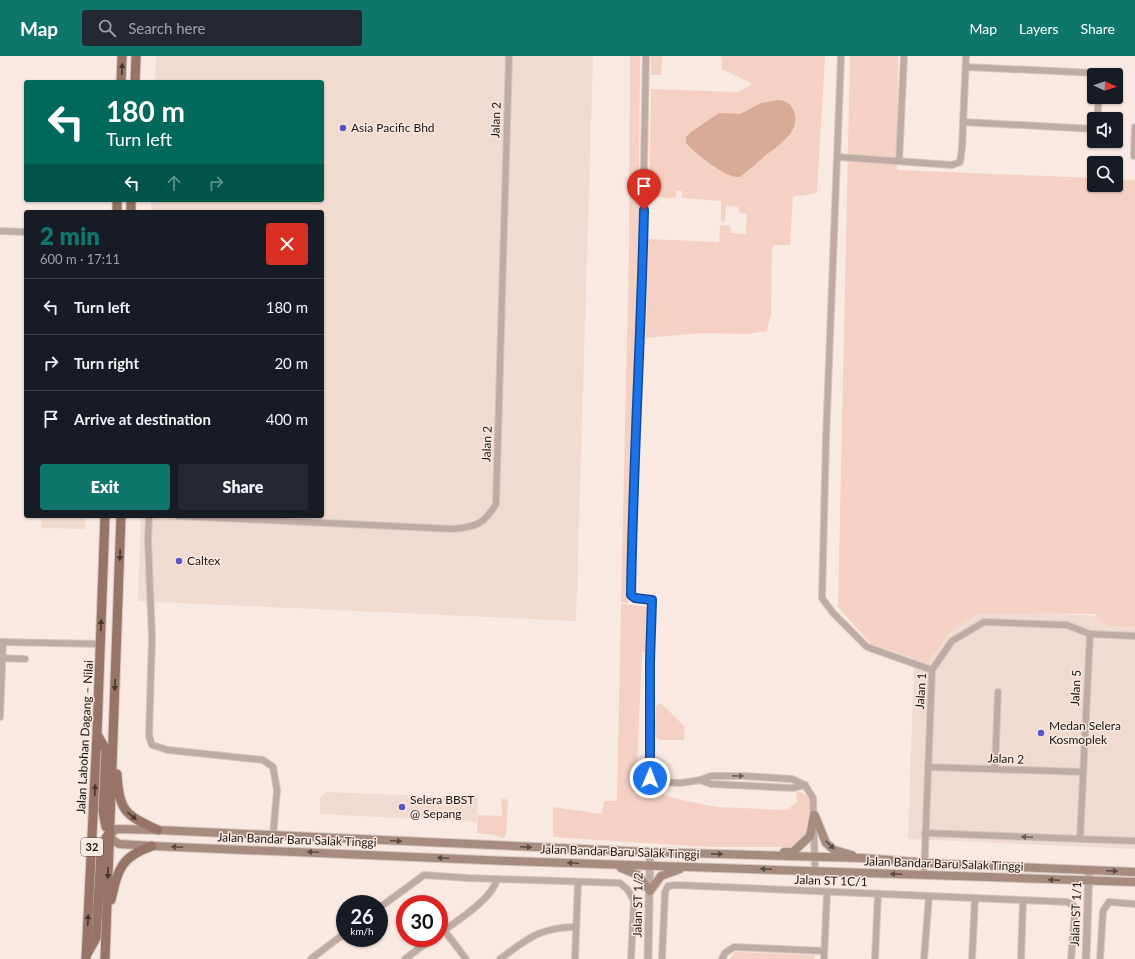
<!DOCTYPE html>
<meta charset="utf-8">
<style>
:root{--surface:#171b24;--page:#242831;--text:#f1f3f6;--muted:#9ea1a6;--line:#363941;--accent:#0f766e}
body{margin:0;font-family:Lato,sans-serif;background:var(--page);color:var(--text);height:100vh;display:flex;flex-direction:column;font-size:15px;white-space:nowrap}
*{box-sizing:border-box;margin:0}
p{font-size:13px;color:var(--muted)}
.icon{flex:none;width:22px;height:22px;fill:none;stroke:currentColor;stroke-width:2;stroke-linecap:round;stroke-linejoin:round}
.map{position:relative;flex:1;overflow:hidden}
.details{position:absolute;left:24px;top:154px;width:300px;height:308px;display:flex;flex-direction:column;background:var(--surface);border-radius:4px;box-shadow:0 1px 3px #0004}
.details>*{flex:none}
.hud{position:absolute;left:24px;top:24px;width:300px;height:122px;border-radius:4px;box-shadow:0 1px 3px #0004;background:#00695c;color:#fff;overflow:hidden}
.needle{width:26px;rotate:93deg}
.fabs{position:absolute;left:1087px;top:12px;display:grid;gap:8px}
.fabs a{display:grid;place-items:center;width:36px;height:36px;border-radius:4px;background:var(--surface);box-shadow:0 1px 3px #0004;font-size:20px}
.speed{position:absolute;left:336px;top:839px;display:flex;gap:8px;font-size:20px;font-weight:700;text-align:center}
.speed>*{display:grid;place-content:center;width:52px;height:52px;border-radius:50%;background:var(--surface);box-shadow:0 1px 3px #0004;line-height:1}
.speed small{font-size:10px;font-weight:400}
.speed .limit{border:6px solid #d22;background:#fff;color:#111}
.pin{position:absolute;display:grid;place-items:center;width:34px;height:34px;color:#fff;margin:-41px -17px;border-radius:50% 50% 50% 0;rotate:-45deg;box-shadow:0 0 4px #0007}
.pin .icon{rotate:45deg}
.me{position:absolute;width:44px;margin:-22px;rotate:1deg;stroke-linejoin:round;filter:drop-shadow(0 0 3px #0008)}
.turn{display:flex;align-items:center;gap:14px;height:84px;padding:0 16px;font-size:18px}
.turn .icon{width:52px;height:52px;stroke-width:2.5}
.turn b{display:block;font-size:28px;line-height:34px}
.lanes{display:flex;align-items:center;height:38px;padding:0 16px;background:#0003;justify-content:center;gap:20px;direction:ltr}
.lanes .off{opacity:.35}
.round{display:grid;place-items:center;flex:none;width:42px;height:42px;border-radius:4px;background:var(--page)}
.head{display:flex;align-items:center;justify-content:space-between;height:68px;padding:0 16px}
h1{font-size:24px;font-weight:800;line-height:30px;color:var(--accent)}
.action{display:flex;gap:8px;margin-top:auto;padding:8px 16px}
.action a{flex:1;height:46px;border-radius:4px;background:var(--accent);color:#fff;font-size:16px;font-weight:800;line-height:46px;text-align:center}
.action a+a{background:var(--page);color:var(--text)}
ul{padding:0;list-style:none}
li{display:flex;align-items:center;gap:12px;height:56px;padding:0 16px;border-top:1px solid var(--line)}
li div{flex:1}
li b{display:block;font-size:15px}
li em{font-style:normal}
header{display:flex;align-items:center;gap:24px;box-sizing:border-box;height:56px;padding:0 20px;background:var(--accent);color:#fff}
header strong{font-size:19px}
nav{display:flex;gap:22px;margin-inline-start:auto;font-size:14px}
.search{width:280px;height:36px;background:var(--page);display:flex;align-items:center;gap:10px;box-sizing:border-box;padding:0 14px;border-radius:4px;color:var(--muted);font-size:15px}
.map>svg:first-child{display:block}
.built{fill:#f1dad0}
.green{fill:#f4d1c2}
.water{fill:#d8ab98}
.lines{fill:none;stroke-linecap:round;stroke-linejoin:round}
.minor-casing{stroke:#d5c7c1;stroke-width:8}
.tertiary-casing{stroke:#d5c7c1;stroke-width:9}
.secondary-casing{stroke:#d5c7c1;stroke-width:10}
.primary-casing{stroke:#d5c7c1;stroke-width:11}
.minor{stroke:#bfaba3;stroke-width:6}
.tertiary{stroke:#bfaba3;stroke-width:7}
.secondary{stroke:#a88b7f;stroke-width:8}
.primary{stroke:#977465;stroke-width:9}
.oneway{fill:#46362f}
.oneway2{fill:#6c605a}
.oneway3{fill:#5a4a43}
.route-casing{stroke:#114b97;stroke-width:10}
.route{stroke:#1a73e8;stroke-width:7}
.poi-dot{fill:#5655cc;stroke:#f9e9e2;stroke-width:1.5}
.labels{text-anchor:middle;stroke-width:3;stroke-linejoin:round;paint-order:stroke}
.shield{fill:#f9e9e2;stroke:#5d5450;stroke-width:1}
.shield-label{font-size:11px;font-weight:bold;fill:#1a1412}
.street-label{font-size:12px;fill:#1a1412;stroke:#f9e9e2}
.poi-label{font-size:12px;fill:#1a1412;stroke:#f9e9e2;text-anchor:start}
</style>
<header>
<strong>Map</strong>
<div class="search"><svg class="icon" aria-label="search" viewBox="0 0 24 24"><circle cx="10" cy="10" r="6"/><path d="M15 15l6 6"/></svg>Search here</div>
<nav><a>Map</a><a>Layers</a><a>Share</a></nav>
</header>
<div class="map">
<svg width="1135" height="903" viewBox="0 0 1135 903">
<rect width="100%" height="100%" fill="#f9e9e2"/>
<g class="built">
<path d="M156,0H593L576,565L138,545L141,460H322V156H151V144H322V26H155Z"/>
<path d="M41,460H85V473L41,472Z"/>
<path d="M916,553L1135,561V793L908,783Z"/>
<path d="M326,736L478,742L477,766L320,758V742Z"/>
</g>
<g class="green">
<path d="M630,0H640L638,248L631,372L628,547L621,546L629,197Z"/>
<path d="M651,0H662L661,19H651Z"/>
<path d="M720,0H825L817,136C809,139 801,139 793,141L790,189H775L772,192L771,258L767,275L747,278L701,277L646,282L648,183L719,186L720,169L730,170L731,177L746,178L747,158L740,157L738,151L726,150L725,165H721V145L682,142V135H676V142L649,141L651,33L737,36L751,29V27L722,13V2Z"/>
<path d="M850,0H898L897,114L1094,122V129H1116V123L1135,124V571L1105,569L1096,558L980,557L953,572L927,607L871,588L838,551Z"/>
<path d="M621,548L649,551L648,596H642L636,730L681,744L717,751L787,754L797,746L796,735C800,736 805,738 808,740C812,745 810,774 807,780C805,784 799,788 796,791H708L553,781V751L602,758L604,745H617Z"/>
<path d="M658,648H662L685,671L684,684H659L655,680L656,650Z"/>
<path d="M501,742L508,744L506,779L503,782L494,779L477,777L478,759L502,760Z"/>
<path d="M735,896L815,899L814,903H730Z"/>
</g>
<path class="water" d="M778,44C784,44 790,47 793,53C803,74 779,89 766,99C757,107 749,114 740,121C726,123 695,97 686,87V81L691,76L719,57L740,58L761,47Z"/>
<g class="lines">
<defs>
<g id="minor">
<path d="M646,0L641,268L636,342L631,539L635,542L652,544L650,605V722L655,726L681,727L700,724L711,720H744L792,723L805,729L813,742L815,815"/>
<path d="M841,0L826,382L822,542L833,557L867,591L932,614"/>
<path d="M966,11L1096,17L1100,19"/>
<path d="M1097,63L1099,41"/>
<path d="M963,66L1094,73"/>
<path d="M1134,100L1135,71"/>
<path d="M838,101L952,109L960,106L962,92L966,0"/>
<path d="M899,105L904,0"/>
<path d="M0,175L26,176"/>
<path d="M149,460L148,484L152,582L149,680L152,689L168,694L263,704L273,711L277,734L273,780"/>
<path d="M178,460L453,473C476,471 484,468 496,448L509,0"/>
<path d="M0,586L101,588"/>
<path d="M0,602L25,603"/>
<path d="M0,661L3,586"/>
<path d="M928,711L1083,716"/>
<path d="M995,713L998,636"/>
<path d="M700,724L711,728L792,732L805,729"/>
<path d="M925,777L1135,785"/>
<path d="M1080,783L1090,578"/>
<path d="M924,819L932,614L952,585L984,566L1067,569L1090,578L1135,580"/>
<path d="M379,852L424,819L467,822L620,827L627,833L634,844L631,903"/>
<path d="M444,874L466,903"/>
<path d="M439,878C456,865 492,844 497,823"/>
<path d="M311,903L345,877"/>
<path d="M405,903L433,882"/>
<path d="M500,903C527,883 540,871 576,871"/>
<path d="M575,903L578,826"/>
<path d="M662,903L665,836L668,830L675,829L1067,846L1073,849L1075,854L1071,903"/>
<path d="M722,903L725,897L734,891L824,895"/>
<path d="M824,903L827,837"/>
<path d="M875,903L878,838"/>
<path d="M924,903L929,840"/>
<path d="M972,903L975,842"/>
<path d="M1021,903L1023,844"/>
<path d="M1100,903L1103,855L1109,846L1135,848"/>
</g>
<g id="tertiary">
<path d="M648,903L650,796"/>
<path d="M1086,903L1089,814"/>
</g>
<g id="secondary">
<path d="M815,760L826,787L834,794L852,799"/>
<path d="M784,796H793L810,780L814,759"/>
<path d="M621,812L638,819L650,835L661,820L680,813"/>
<path d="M1135,816L944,808L861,802L650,796L158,774L117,773L109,778L114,785L119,788L152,790L508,805L1135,826"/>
</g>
<g id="primary">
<path d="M121,26L122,0"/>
<path d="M135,26L136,0"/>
<path d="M117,156V144"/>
<path d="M131,156V144"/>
<path d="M98,680L106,694L103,755L106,771"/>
<path d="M117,718C119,755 125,759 158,774"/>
<path d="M111,844C118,814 120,801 152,790"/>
<path d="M87,898L96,882L101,796L104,785L108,779"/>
<path d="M86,903L97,678L105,460"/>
<path d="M105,903L121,460"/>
</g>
</defs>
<use href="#minor" class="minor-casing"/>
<use href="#tertiary" class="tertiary-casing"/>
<use href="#secondary" class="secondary-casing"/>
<use href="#primary" class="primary-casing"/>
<use href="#minor" class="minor"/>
<use href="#tertiary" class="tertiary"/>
<use href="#secondary" class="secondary"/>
<use href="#primary" class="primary"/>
</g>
<defs><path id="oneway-solid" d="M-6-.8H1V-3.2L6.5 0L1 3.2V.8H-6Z"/></defs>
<g class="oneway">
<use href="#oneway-solid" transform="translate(122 13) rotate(-88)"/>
<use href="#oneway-solid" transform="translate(120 499) rotate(92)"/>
<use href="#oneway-solid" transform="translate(101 569) rotate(-88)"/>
<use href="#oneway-solid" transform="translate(115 629) rotate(92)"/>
<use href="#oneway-solid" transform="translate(95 734) rotate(-87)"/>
<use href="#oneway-solid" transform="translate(132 760) rotate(41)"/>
<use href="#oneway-solid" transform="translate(108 817) rotate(92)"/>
<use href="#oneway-solid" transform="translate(88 864) rotate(-87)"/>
</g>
<g class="oneway2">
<use href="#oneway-solid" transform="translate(738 720) rotate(1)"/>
<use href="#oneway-solid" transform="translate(1027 781) rotate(-178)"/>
</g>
<g class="oneway3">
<use href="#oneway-solid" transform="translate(396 785) rotate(2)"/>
<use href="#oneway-solid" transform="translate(830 789) rotate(45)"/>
<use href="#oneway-solid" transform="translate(177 791) rotate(-178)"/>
<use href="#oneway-solid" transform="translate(526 791) rotate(2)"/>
<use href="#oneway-solid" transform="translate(313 796) rotate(-177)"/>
<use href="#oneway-solid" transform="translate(717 798) rotate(1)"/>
<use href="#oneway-solid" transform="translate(443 802) rotate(-177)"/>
<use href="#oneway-solid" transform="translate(573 807) rotate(-178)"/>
<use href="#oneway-solid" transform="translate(766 813) rotate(-178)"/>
<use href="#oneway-solid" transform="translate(1112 815) rotate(2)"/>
<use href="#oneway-solid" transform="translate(896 818) rotate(-178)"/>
<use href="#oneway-solid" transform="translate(1054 824) rotate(-178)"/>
</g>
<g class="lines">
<defs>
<path id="route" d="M644,154C641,283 633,410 631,539L635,542L652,544L650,605V722"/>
</defs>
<use href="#route" class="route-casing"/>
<use href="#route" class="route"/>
</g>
<g class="poi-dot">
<circle cx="343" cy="72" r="4"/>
<circle cx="179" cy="505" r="4"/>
<circle cx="1041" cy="677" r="4"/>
<circle cx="402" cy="751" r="4"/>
</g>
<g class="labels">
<rect class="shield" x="81" y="782" width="22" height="18" rx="3"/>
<g class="shield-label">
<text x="92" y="795">32</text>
</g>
<g class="street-label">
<text transform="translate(496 64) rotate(-88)" y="4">Jalan 2</text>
<text transform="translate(487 388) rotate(-88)" y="4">Jalan 2</text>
<text transform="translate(1076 632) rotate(-87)" y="4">Jalan 5</text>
<text transform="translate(921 635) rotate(-86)" y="4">Jalan 1</text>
<text transform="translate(85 681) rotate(-87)" y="4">Jalan Labohan Dagang ‒ Nilai</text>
<text transform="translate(1006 703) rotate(2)" y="4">Jalan 2</text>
<text transform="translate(297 784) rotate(2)" y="4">Jalan Bandar Baru Salak Tinggi</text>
<text transform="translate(620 796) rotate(2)" y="4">Jalan Bandar Baru Salak Tinggi</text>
<text transform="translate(944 808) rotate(2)" y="4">Jalan Bandar Baru Salak Tinggi</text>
<text transform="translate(831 825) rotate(2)" y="4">Jalan ST 1C/1</text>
<text transform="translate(638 849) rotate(-89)" y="4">Jalan ST 1/2</text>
<text transform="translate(1076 858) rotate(-88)" y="4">Jalan ST 1/1</text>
</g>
<g class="poi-label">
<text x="351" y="76">Asia Pacific Bhd</text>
<text x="187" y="509">Caltex</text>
<text x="1049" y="674">Medan Selera<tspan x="1049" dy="14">Kosmoplek</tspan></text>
<text x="410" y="748">Selera BBST<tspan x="410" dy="14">@ Sepang</tspan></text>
</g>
</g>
</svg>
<div class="fabs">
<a><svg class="needle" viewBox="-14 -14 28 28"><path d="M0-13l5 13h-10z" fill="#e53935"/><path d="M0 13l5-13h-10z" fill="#9ea1a6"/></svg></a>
<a><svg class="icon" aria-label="sound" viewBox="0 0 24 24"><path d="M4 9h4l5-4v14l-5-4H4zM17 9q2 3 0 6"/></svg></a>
<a><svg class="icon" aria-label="search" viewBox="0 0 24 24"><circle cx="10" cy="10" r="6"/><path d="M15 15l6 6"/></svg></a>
</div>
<div class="speed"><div>26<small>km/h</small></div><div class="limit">30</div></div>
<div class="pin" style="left:644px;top:154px;background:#d93025"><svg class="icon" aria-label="arrive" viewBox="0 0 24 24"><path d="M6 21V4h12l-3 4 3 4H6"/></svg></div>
<svg class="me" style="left:650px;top:722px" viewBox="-20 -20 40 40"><circle r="17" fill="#1a73e8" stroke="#fff" stroke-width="3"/><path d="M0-11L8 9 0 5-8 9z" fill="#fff"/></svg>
<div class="hud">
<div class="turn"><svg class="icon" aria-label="left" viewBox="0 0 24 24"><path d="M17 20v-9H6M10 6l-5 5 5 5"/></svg><div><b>180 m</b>Turn left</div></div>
<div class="lanes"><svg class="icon" aria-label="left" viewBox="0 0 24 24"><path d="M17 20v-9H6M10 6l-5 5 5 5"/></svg><svg class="icon off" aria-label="ahead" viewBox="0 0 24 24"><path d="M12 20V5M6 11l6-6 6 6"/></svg><svg class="icon off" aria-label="right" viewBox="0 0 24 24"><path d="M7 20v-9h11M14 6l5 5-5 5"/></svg></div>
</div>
<section class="details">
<div class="head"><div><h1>2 min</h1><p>600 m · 17:11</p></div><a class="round" style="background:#d93025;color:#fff"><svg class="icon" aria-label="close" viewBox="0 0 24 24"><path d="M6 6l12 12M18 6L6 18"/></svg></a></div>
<ul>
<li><svg class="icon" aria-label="left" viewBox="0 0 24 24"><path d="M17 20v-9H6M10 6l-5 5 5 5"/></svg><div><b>Turn left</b></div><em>180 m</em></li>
<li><svg class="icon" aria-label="right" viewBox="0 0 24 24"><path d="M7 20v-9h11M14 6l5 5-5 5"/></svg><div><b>Turn right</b></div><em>20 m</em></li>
<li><svg class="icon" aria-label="arrive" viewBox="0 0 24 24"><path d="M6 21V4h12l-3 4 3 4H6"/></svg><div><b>Arrive at destination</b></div><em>400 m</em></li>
</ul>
<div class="action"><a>Exit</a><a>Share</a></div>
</section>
</div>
